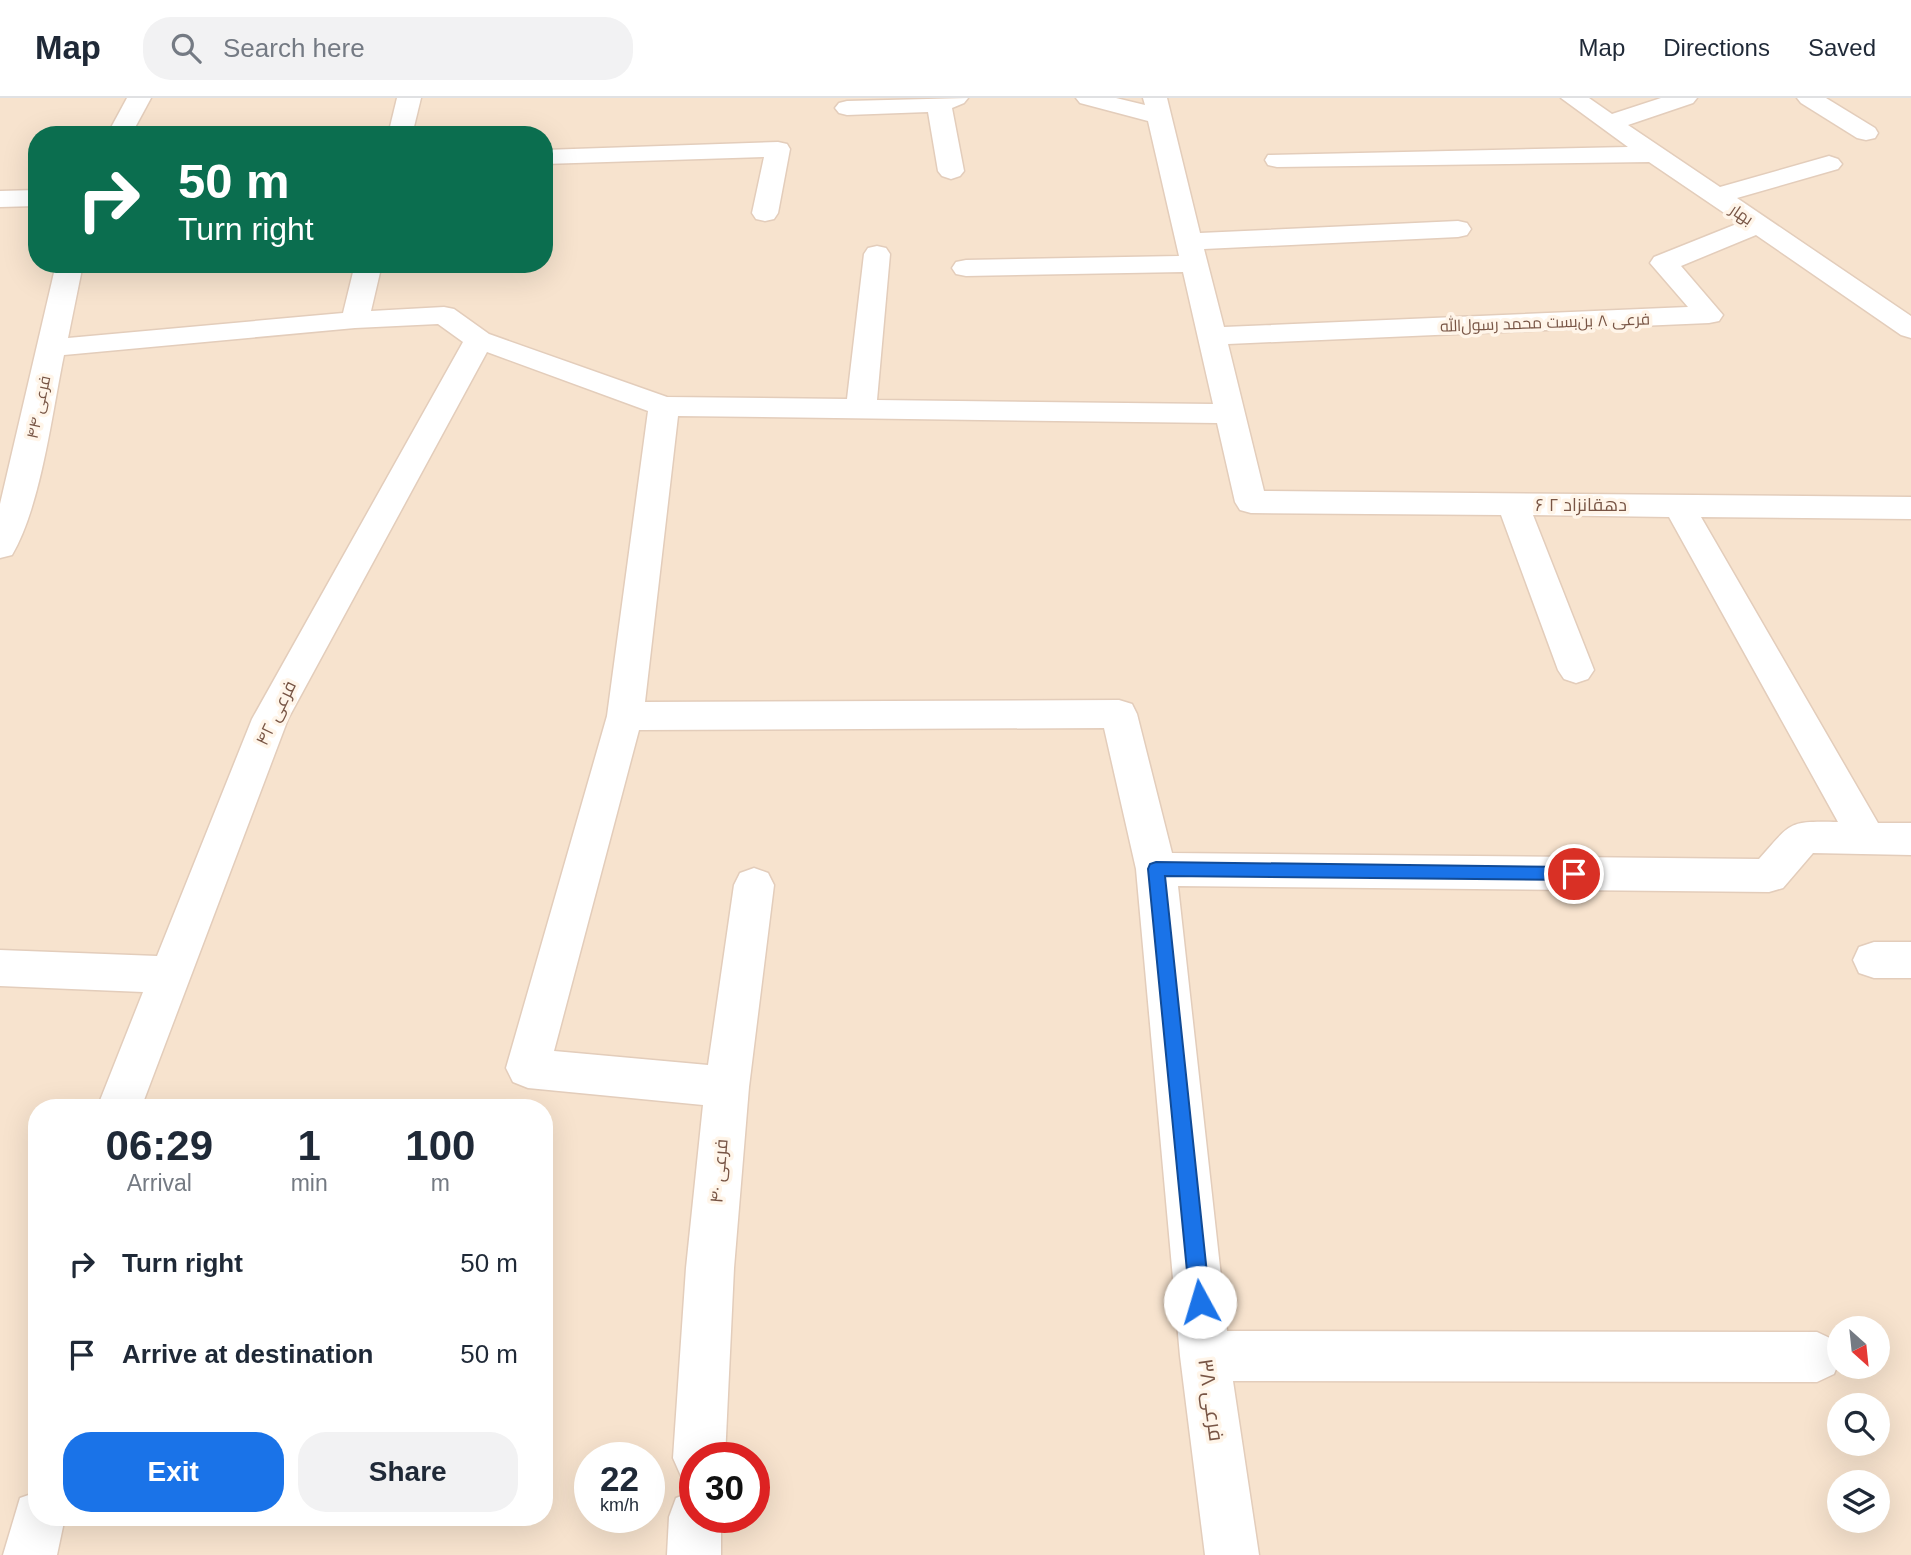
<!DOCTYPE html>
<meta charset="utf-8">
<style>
:root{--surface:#fff;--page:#f2f2f3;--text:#1f2937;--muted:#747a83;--line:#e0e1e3;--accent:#1a73e8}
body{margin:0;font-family:Helvetica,Cairo,sans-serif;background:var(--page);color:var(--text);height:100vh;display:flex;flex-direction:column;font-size:26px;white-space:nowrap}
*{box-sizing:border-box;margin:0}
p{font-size:23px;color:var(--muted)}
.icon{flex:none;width:38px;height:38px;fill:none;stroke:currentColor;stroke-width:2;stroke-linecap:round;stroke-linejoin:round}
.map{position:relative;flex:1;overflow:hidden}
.details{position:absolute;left:28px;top:1001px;width:525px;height:427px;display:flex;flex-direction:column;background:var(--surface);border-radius:28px;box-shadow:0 7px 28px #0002}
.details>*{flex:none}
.guide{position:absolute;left:28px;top:28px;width:525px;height:147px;border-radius:28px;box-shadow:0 7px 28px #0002;background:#0b6e4f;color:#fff;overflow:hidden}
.needle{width:46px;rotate:153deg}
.fabs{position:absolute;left:1827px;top:1218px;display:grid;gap:14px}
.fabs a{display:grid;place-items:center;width:63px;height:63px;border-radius:50%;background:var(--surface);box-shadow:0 7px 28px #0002;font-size:35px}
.speed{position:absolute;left:574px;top:1344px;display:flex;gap:14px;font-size:35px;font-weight:700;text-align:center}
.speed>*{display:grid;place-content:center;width:91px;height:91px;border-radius:50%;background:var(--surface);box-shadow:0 7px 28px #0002;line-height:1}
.speed small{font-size:18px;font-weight:400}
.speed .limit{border:10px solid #d22;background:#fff;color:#111}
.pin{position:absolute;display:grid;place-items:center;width:60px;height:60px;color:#fff;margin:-30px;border:4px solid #fff;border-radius:50%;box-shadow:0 2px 7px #0007}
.me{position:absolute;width:77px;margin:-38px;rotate:354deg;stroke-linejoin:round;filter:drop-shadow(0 0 5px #0008)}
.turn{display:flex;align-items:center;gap:24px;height:147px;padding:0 35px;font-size:32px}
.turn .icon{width:91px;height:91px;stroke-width:2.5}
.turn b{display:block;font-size:49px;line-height:60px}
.eta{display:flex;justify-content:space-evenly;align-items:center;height:119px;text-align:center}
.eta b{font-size:42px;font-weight:700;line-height:49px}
.primary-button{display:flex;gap:14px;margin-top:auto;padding:14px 35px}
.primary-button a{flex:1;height:80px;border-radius:28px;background:var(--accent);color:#fff;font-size:28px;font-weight:700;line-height:80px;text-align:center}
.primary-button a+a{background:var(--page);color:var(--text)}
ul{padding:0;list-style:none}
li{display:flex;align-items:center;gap:21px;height:91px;padding:0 35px}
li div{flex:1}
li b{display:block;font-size:26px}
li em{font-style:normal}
header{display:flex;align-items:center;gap:42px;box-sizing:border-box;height:98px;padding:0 35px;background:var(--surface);border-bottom:2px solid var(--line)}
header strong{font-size:33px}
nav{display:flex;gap:38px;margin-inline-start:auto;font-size:24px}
.search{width:490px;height:63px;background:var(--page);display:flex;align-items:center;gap:18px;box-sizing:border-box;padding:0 24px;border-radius:28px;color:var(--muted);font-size:26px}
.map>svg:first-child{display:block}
.residential{fill:#f7e3ce;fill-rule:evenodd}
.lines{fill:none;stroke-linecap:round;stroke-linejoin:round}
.minor-casing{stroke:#e3cdbb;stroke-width:3}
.minor{fill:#fff;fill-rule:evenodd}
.route{fill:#1a73e8;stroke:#114b97;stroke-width:2}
.labels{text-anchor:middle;stroke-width:7;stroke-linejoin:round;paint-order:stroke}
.far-street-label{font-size:16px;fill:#785545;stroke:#fff5e9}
.street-label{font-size:18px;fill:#785545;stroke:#fff5e9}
.near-street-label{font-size:21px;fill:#785545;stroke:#fff5e9}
</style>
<header>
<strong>Map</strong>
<div class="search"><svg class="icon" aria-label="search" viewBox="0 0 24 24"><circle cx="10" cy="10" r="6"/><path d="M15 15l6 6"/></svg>Search here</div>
<nav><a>Map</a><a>Directions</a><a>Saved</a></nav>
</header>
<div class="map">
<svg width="1911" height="1457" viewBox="0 0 1911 1457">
<rect width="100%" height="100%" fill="#fef1e0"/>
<path class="residential" d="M0,0H1911V1457H0ZM37,37H544V166H37ZM37,1010H544V1419H37ZM1839,1230H1878V1269H1839ZM1839,1307H1878V1346H1839ZM590,1360H649V1419H590ZM695,1360H754V1419H695ZM1839,1384H1878V1423H1839Z"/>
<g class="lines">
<defs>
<g id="minor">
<path d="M127,0H151L131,37H107Z"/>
<path d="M397,0H421L412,37H388Z"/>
<path d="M968,0L964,5L952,10L964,73L960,78L951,81L942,78L938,73L928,14L847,17L839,15L835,10L839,5L847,3Z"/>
<path d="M1076,0H1116L1145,7L1143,0H1167L1200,135L1458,123L1467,125L1471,131L1467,137L1458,139L1204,151L1224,229L1688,209L1650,165L1654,159L1739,125L1649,64L1277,69L1268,67L1265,62L1268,57L1628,49L1561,0H1589L1612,16L1661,0H1697L1693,5L1628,27L1720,89L1829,58L1838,61L1842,66L1838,71L1737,100L1911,218V240L1901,237L1756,137L1681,168L1723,217L1719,223L1709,225L1228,246L1264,393L1911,399V421L1701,419L1878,725H1911V757L1813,755L1783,790L1769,794L1178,788L1227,1233L1817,1234L1834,1242C1840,1255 1840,1263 1834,1276L1817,1284L1233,1283L1259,1457H1205L1180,1258L1136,771L1104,630L639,632L554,953L708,967L734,787L740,775L754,770L768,775L774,787L749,989L734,1170L725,1360H695V1384L681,1378L673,1360L686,1170L703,1007L528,990L513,984L506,970L607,618L648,313L487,254L288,621L141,1010H97L143,894L0,888V852L157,858L252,621L463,244L438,226L355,230L64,257C52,315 41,408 12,457L0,460V406L56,166H83L68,240L343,215L355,166H382L371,213L444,209L454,211L489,236L667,299L847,301L864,156L868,150L877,148L886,150L890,156L877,302L1213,306L1183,174L966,178L956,176L952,170L956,164L966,162L1179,158L1148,23L1080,5ZM678,318L1217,325L1235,404L1240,412L1251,415L1501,417L1558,572L1564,581L1576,585L1588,581L1594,572L1533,417L1669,419L1838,724C1787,723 1792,724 1759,761L1172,755L1137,616L1132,606L1119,602L645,604Z"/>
<path d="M1797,0H1826L1875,30L1878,35L1875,40L1866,42L1857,40L1801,5Z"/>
<path d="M778,44L787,46L790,51L778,115L774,121L765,123L756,121L752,115L764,59L544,66V52Z"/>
<path d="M37,92V108L0,109V93Z"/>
<path d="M1874,844H1911V880H1874L1859,875L1853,862L1859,849Z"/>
<path d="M695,1393V1419H721V1457H667L669,1419L676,1400Z"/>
<path d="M37,1394V1419H65L57,1457H3L20,1400Z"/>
</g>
</defs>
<use href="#minor" class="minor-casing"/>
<use href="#minor" class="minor"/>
</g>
<path class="route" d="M1156,764L1574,769L1580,771L1582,776L1580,780L1574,782L1165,778L1210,1204L1207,1211L1200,1214L1193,1211L1190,1204L1148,771L1150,766Z"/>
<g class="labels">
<g class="far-street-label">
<text transform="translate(1742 116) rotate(34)" y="6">بهار</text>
<text transform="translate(1545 224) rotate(-2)" y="6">فرعی ۸ بن‌بست محمد رسول‌الله</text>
<text transform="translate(38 309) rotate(-78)" y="6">فرعی ۴۴</text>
</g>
<g class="street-label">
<text x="1581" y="413">۶ دهقانزاد ۲</text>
<text transform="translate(276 615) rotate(-64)" y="6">فرعی ۴۲</text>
<text transform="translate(719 1073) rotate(-85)" y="6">فرعی ۴۰</text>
</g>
<g class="near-street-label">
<text transform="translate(1211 1302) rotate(82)" y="7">فرعی ۳۸</text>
</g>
</g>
</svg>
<div class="fabs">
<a><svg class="needle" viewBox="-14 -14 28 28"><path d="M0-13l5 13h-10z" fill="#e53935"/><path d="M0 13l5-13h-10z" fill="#747a83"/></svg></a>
<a><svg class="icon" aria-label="search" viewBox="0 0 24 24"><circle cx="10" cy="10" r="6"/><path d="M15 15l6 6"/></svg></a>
<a><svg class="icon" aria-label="layers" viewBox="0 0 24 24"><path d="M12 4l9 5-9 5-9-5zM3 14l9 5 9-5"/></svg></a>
</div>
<div class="speed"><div>22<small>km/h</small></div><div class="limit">30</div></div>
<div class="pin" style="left:1574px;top:776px;background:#d93025"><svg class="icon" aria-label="arrive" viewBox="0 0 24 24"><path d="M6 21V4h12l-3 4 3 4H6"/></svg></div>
<svg class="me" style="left:1200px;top:1204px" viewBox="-20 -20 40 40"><circle r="19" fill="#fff"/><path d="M0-13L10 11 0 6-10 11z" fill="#1a73e8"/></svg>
<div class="guide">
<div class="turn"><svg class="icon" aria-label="right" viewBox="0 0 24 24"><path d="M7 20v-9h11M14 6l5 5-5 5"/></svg><div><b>50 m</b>Turn right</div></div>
</div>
<section class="details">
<div class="eta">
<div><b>06:29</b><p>Arrival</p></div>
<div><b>1</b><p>min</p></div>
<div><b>100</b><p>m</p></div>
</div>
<ul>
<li><svg class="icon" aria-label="right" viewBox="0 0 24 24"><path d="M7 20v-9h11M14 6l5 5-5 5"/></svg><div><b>Turn right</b></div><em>50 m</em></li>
<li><svg class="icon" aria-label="arrive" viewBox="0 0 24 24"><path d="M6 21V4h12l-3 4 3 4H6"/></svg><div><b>Arrive at destination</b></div><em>50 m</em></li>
</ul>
<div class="primary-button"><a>Exit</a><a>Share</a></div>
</section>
</div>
